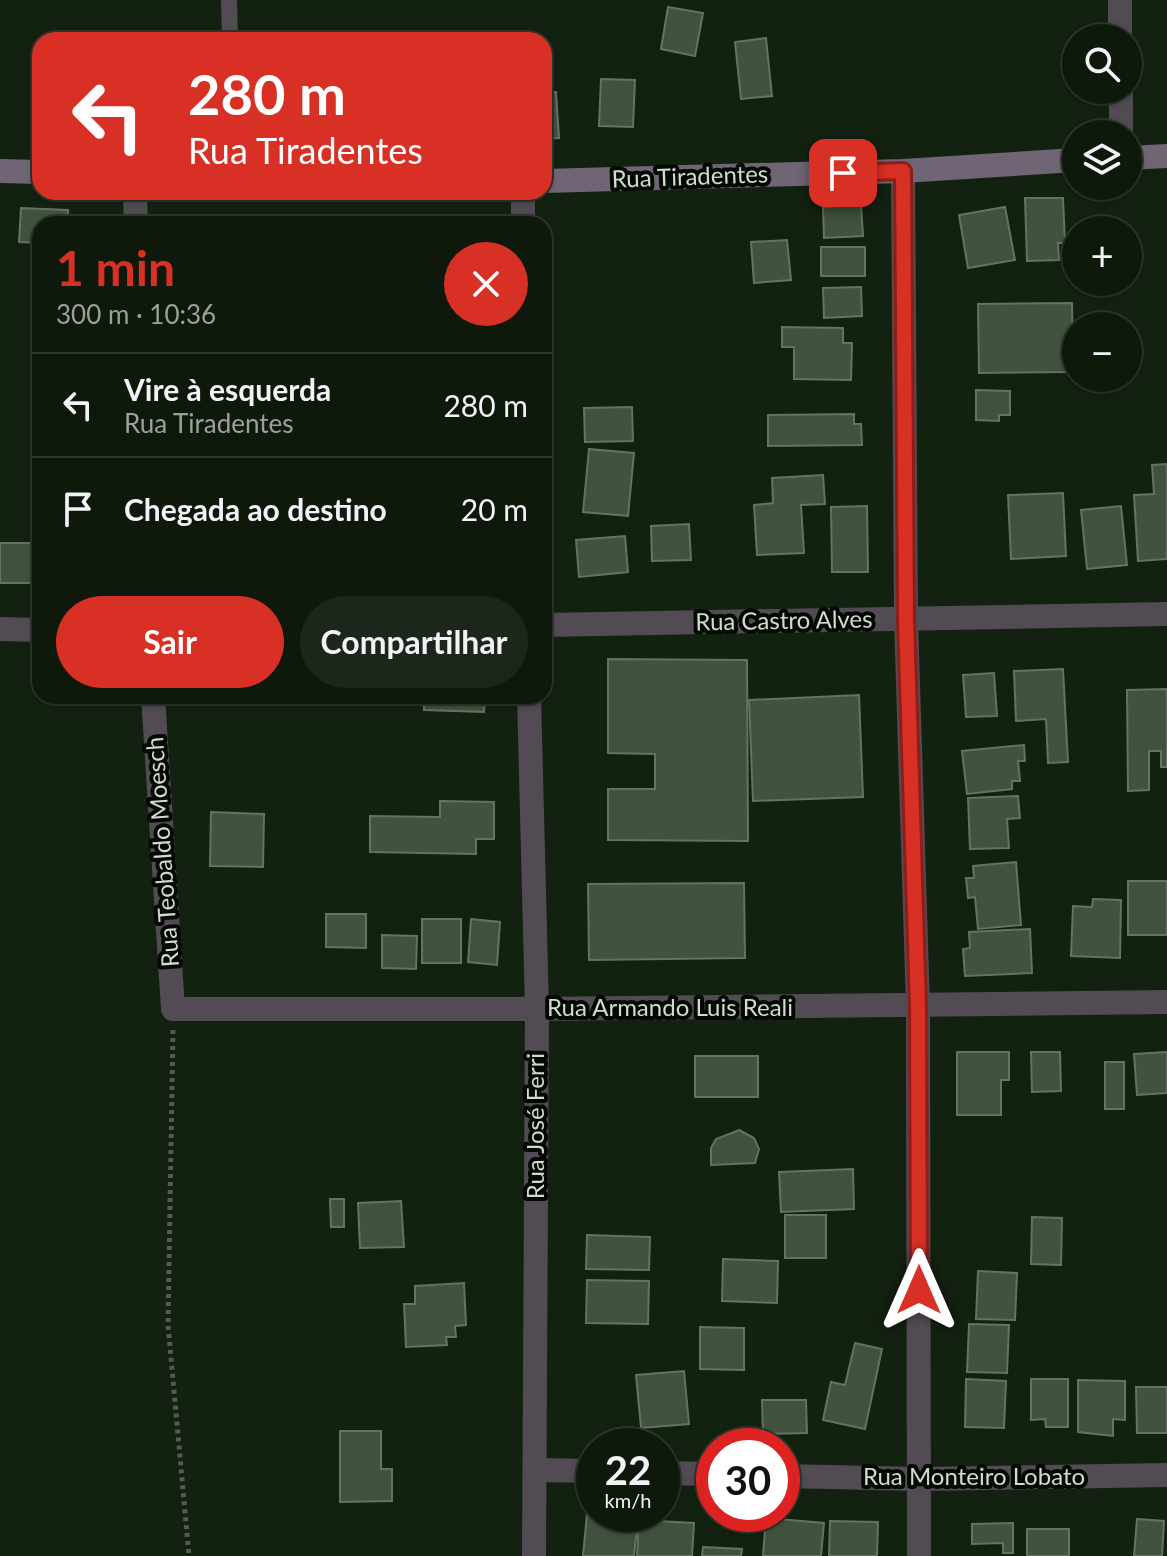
<!DOCTYPE html>
<html lang="pt">
<meta charset="utf-8">
<style>
:root{--surface:#0e190c;--page:#1c261a;--text:#f1f3f6;--muted:#9ba09d;--line:#2e382d;--accent:#d93025}
body{margin:0;font-family:Lato,sans-serif;background:var(--page);color:var(--text);height:100vh;display:flex;flex-direction:column;font-size:30px;white-space:nowrap}
*{box-sizing:border-box;margin:0}
p{font-size:26px;color:var(--muted)}
.icon{flex:none;width:44px;height:44px;fill:none;stroke:currentColor;stroke-width:2;stroke-linecap:round;stroke-linejoin:round}
.map{position:relative;flex:1;overflow:hidden}
.side{position:absolute;left:32px;top:216px;width:520px;height:488px;display:flex;flex-direction:column;background:var(--surface);border-radius:24px;box-shadow:0 2px 6px #0004,0 0 0 2px var(--line)}
.side>*{flex:none}
.top-card{position:absolute;left:32px;top:32px;width:520px;height:168px;border-radius:24px;box-shadow:0 2px 6px #0004,0 0 0 2px var(--line);background:#d93025;color:#fff;overflow:hidden}
.buttons{position:absolute;left:1062px;top:24px;display:grid;gap:16px}
.buttons a{display:grid;place-items:center;width:80px;height:80px;border-radius:50%;background:var(--surface);box-shadow:0 2px 6px #0004,0 0 0 2px var(--line);font-size:40px}
.speed{position:absolute;left:576px;top:1428px;display:flex;gap:16px;font-size:40px;font-weight:700;text-align:center}
.speed>*{display:grid;place-content:center;width:104px;height:104px;border-radius:50%;background:var(--surface);box-shadow:0 2px 6px #0004,0 0 0 2px var(--line);line-height:1}
.speed small{font-size:20px;font-weight:400}
.speed .limit{border:12px solid #d22;background:#fff;color:#111}
.pin{position:absolute;display:grid;place-items:center;width:68px;height:68px;color:#fff;margin:-34px;border-radius:16px;box-shadow:0 4px 12px #0006}
.me{position:absolute;width:88px;margin:-44px;rotate:0deg;stroke-linejoin:round;filter:drop-shadow(0 0 6px #0008)}
.turn{display:flex;align-items:center;gap:28px;height:168px;padding:0 24px;font-size:36px}
.turn .icon{width:104px;height:104px;stroke-width:2.5}
.turn b{display:block;font-size:56px;line-height:68px}
.round{display:grid;place-items:center;flex:none;width:84px;height:84px;border-radius:42px;background:var(--page)}
.headline{display:flex;align-items:center;justify-content:space-between;height:136px;padding:0 24px}
h1{font-size:48px;font-weight:700;line-height:60px;color:var(--accent)}
.cta{display:flex;gap:16px;margin-top:auto;padding:16px 24px}
.cta a{flex:1;height:92px;border-radius:48px;background:var(--accent);color:#fff;font-size:32px;font-weight:700;line-height:92px;text-align:center}
.cta a+a{background:var(--page);color:var(--text)}
ul{padding:0;list-style:none}
li{display:flex;align-items:center;gap:24px;height:104px;padding:0 24px;border-top:2px solid var(--line)}
li div{flex:1}
li b{display:block;font-size:30px}
li em{font-style:normal}
.map>svg:first-child{display:block}
.building{fill:#41523e;stroke:#63745f;stroke-width:2}
.lines{fill:none;stroke-linecap:round;stroke-linejoin:round}
.path{stroke:#515e4f;stroke-width:5;stroke-dasharray:4 4;stroke-linecap:butt}
.lane{stroke:#524b54;stroke-width:16}
.street{stroke:#524b54;stroke-width:24}
.secondary{stroke:#706574;stroke-width:24}
.route-casing{stroke:#8d1f18;stroke-width:20}
.route{stroke:#d93025;stroke-width:14}
.labels{text-anchor:middle;stroke-width:8;stroke-linejoin:round;paint-order:stroke}
.street-label{font-size:24px;fill:#d1dbcf;stroke:#040903}
</style>
<div class="map">
<svg width="1167" height="1556" viewBox="0 0 1167 1556">
<rect width="100%" height="100%" fill="#132110"/>
<g class="building">
<path d="M668,7L703,13L695,56L661,49Z"/>
<path d="M766,38L772,96L741,99L735,42Z"/>
<path d="M601,79L635,80L633,127L599,126Z"/>
<path d="M544,92H556L559,138L544,139Z"/>
<path d="M1025,198H1063L1065,243H1058L1059,260L1027,261Z"/>
<path d="M861,205L863,236L824,238L823,207Z"/>
<path d="M1005,207L1015,260L968,268L959,215Z"/>
<path d="M21,208L68,210V224H40V243L19,242Z"/>
<path d="M189,219L325,220V224H189Z"/>
<path d="M421,219L476,222L475,224H420Z"/>
<path d="M787,240L791,280L754,283L751,242Z"/>
<rect x="821" y="247" width="44" height="29"/>
<path d="M861,287L862,316L824,318L823,288Z"/>
<path d="M1072,303L1073,372L979,373L978,304Z"/>
<path d="M782,327L843,328V343H852L851,380L794,379V347H782Z"/>
<path d="M976,390L1010,391V415H999V421L976,420Z"/>
<path d="M632,407L633,441L585,442L584,408Z"/>
<path d="M854,414V424H861L862,445L768,446V415Z"/>
<path d="M589,449L634,453L628,516L583,512Z"/>
<path d="M1167,464V559L1138,561L1134,495L1154,494L1152,465Z"/>
<path d="M823,475L825,504L801,505L804,553L757,555L754,505L773,503L772,478Z"/>
<path d="M1063,493L1066,556L1011,559L1008,495Z"/>
<path d="M867,506L868,572H832L831,507Z"/>
<path d="M1121,506L1127,565L1087,569L1081,510Z"/>
<path d="M689,524L691,560L652,561L651,526Z"/>
<path d="M625,536L628,572L579,577L576,540Z"/>
<path d="M0,543H33L34,583H0Z"/>
<rect x="36" y="544" width="4" height="35"/>
<path d="M608,659L747,660L748,841L608,840V789H655V754L608,753Z"/>
<path d="M1063,669L1068,762L1048,763L1046,719L1016,721L1014,671Z"/>
<path d="M994,673L997,716L966,717L963,675Z"/>
<path d="M1167,689V767H1161V751H1149V790L1128,791L1127,690Z"/>
<path d="M859,695L863,797L753,801L749,700Z"/>
<path d="M424,696H485L484,712L424,710Z"/>
<path d="M1024,745L1025,761H1018L1020,781H1012V789L967,794L962,751Z"/>
<path d="M1018,796L1020,818L1007,819L1009,848L970,849L968,798Z"/>
<path d="M440,801L494,802V839H476V854L370,852V816L440,817Z"/>
<path d="M211,812L264,814L263,867L210,866Z"/>
<path d="M1016,862L1021,925L978,929L975,897L968,898L966,878H974L973,866Z"/>
<rect x="1128" y="881" width="39" height="54"/>
<path d="M744,883L745,958L589,960L588,884Z"/>
<path d="M1093,899L1121,900L1120,958L1071,956L1073,906L1092,907Z"/>
<path d="M326,914H366V948L326,947Z"/>
<rect x="422" y="919" width="39" height="44"/>
<path d="M471,919L500,922L497,965L468,962Z"/>
<path d="M1030,929L1032,973L965,976L963,949L970,948L969,932Z"/>
<path d="M382,935L417,936L416,969L382,968Z"/>
<path d="M957,1052H1009V1080H1001V1115H957Z"/>
<path d="M1031,1052H1060L1061,1091L1032,1092Z"/>
<path d="M1167,1052V1093L1137,1095L1134,1054Z"/>
<rect x="695" y="1056" width="63" height="41"/>
<rect x="1105" y="1062" width="19" height="47"/>
<path d="M739,1130L754,1138L759,1149L755,1163L711,1165V1148L716,1139Z"/>
<path d="M853,1169L854,1209L781,1212L779,1172Z"/>
<path d="M330,1199H344V1227H331Z"/>
<path d="M401,1201L404,1247L360,1248L358,1203Z"/>
<rect x="785" y="1215" width="41" height="43"/>
<path d="M1032,1217L1062,1218L1061,1265L1031,1264Z"/>
<path d="M587,1235L650,1237L649,1270L586,1269Z"/>
<path d="M723,1259L778,1261L777,1303L722,1301Z"/>
<path d="M978,1271L1017,1273L1015,1320L976,1319Z"/>
<path d="M587,1280L649,1281L648,1324L586,1323Z"/>
<path d="M464,1283L466,1325L455,1326L456,1337H446L447,1345L406,1347L404,1304H415V1286Z"/>
<path d="M969,1324L1009,1325L1007,1373L967,1372Z"/>
<path d="M700,1327L744,1328V1370L700,1369Z"/>
<path d="M855,1343L882,1349L865,1429L823,1420L831,1382L845,1385Z"/>
<path d="M684,1371L689,1424L641,1428L636,1375Z"/>
<path d="M966,1379L1006,1381L1004,1428L965,1427Z"/>
<path d="M1031,1379H1068V1427H1046L1045,1419L1031,1420Z"/>
<path d="M1078,1380L1125,1381V1420L1113,1419V1436L1078,1432Z"/>
<path d="M1136,1387H1167V1433H1137Z"/>
<path d="M762,1400H806L807,1433L763,1434Z"/>
<path d="M340,1431H381V1469H392V1501L340,1502Z"/>
<path d="M587,1514L638,1519L634,1556H583Z"/>
<path d="M766,1518L824,1523L821,1556H763Z"/>
<path d="M1137,1519L1164,1521L1162,1556H1134Z"/>
<path d="M639,1520L694,1523L692,1556H637Z"/>
<path d="M830,1521L878,1522L877,1556H829Z"/>
<path d="M1013,1523V1553H1003V1543L972,1544V1524Z"/>
<rect x="1027" y="1529" width="42" height="27"/>
<path d="M703,1547L742,1549L741,1556H702Z"/>
</g>
<g class="lines">
<path class="path" d="M173,1030L168,1325L189,1556"/>
<path class="lane" d="M229,0L230,40"/>
<g class="street">
<path d="M1120,0V38"/>
<path d="M1121,90V134"/>
<path d="M903,171L906,619L918,1007L919,1556"/>
<path d="M135,192L136,224"/>
<path d="M523,192V224"/>
<path d="M544,625L1167,614"/>
<path d="M0,629L40,630"/>
<path d="M153,696L173,1009H537L1167,1002"/>
<path d="M529,696L537,1009L534,1556"/>
<path d="M535,1470L594,1471"/>
<path d="M662,1473L714,1474"/>
<path d="M782,1476L919,1479L1167,1475"/>
</g>
<g class="secondary">
<path d="M1128,158L1167,156"/>
<path d="M0,171L40,172"/>
<path d="M544,181L903,171L1076,160"/>
</g>
</g>
<g class="lines">
<defs>
<path id="route" d="M843,173L903,171L906,619L918,1007L919,1290"/>
</defs>
<use href="#route" class="route-casing"/>
<use href="#route" class="route"/>
</g>
<g class="labels">
<g class="street-label">
<text transform="translate(690 177) rotate(-2)" y="8">Rua Tiradentes</text>
<text transform="translate(784 621) rotate(-1)" y="8">Rua Castro Alves</text>
<text transform="translate(163 852) rotate(-94)" y="8">Rua Teobaldo Moesch</text>
<text x="670" y="1016">Rua Armando Luis Reali</text>
<text transform="translate(536 1126) rotate(-90)" y="8">Rua José Ferri</text>
<text x="974" y="1485">Rua Monteiro Lobato</text>
</g>
</g>
</svg>
<div class="buttons">
<a><svg class="icon" aria-label="search" viewBox="0 0 24 24"><circle cx="10" cy="10" r="6"/><path d="M15 15l6 6"/></svg></a>
<a><svg class="icon" aria-label="layers" viewBox="0 0 24 24"><path d="M12 4l9 5-9 5-9-5zM3 14l9 5 9-5"/></svg></a>
<a>+</a>
<a>−</a>
</div>
<div class="speed"><div>22<small>km/h</small></div><div class="limit">30</div></div>
<div class="pin" style="left:843px;top:173px;background:#d93025"><svg class="icon" aria-label="arrive" viewBox="0 0 24 24"><path d="M6 21V4h12l-3 4 3 4H6"/></svg></div>
<svg class="me" style="left:919px;top:1290px" viewBox="-20 -20 40 40"><path d="M0-17L14 15 0 8-14 15z" fill="#d93025" stroke="#fff" stroke-width="4"/></svg>
<div class="top-card">
<div class="turn"><svg class="icon" aria-label="left" viewBox="0 0 24 24"><path d="M17 20v-9H6M10 6l-5 5 5 5"/></svg><div><b>280 m</b>Rua Tiradentes</div></div>
</div>
<section class="side">
<div class="headline"><div><h1>1 min</h1><p>300 m · 10:36</p></div><a class="round" style="background:#d93025;color:#fff"><svg class="icon" aria-label="close" viewBox="0 0 24 24"><path d="M6 6l12 12M18 6L6 18"/></svg></a></div>
<ul>
<li><svg class="icon" aria-label="left" viewBox="0 0 24 24"><path d="M17 20v-9H6M10 6l-5 5 5 5"/></svg><div><b>Vire à esquerda</b><p>Rua Tiradentes</p></div><em>280 m</em></li>
<li><svg class="icon" aria-label="arrive" viewBox="0 0 24 24"><path d="M6 21V4h12l-3 4 3 4H6"/></svg><div><b>Chegada ao destino</b></div><em>20 m</em></li>
</ul>
<div class="cta"><a>Sair</a><a>Compartilhar</a></div>
</section>
</div>
